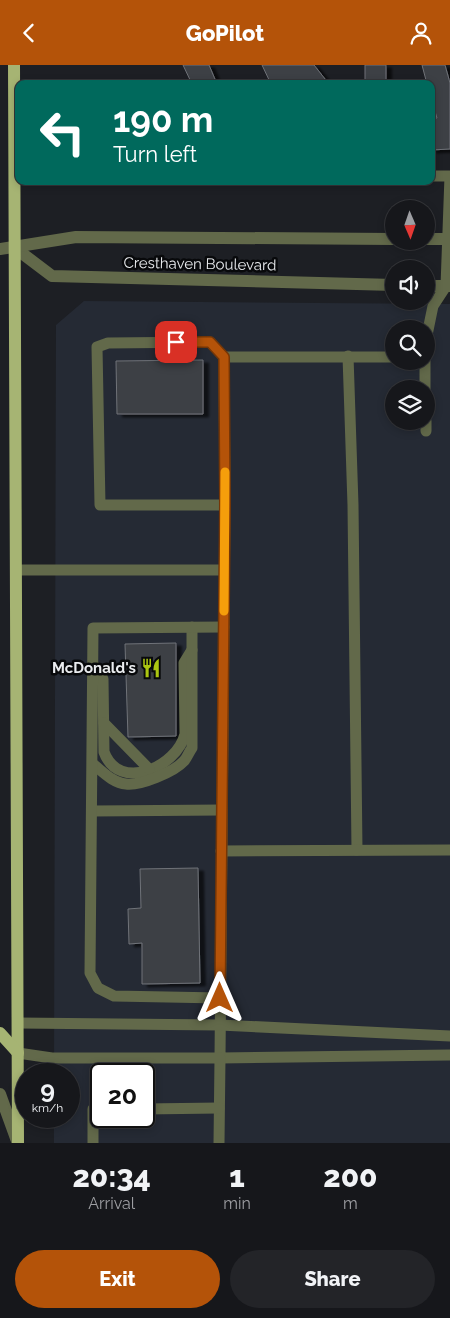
<!DOCTYPE html>
<style>
:root{--surface:#16171b;--page:#232428;--text:#f1f3f6;--muted:#9e9fa3;--line:#35363a;--accent:#b45309}
body{margin:0;font-family:Raleway,sans-serif;background:var(--page);color:var(--text);height:100vh;display:flex;flex-direction:column;font-size:19px;white-space:nowrap}
*{box-sizing:border-box;margin:0}
p{font-size:16px;color:var(--muted)}
.icon{flex:none;width:28px;height:28px;fill:none;stroke:currentColor;stroke-width:2;stroke-linecap:round;stroke-linejoin:round}
.map{position:relative;height:1078px;overflow:hidden}
.sheet{display:flex;flex-direction:column;background:var(--surface);flex:1}
.sheet>*{flex:none}
.hud{position:absolute;left:15px;top:15px;width:420px;height:105px;border-radius:10px;box-shadow:0 2px 8px #0003,0 0 0 1px var(--line);background:#00695c;color:#fff;overflow:hidden}
.needle{width:32px;rotate:178deg}
.controls{position:absolute;left:385px;top:135px;display:grid;gap:10px}
.controls a{display:grid;place-items:center;width:50px;height:50px;border-radius:50%;background:var(--surface);box-shadow:0 2px 8px #0003,0 0 0 1px var(--line);font-size:25px}
.speed{position:absolute;left:15px;top:998px;display:flex;gap:10px;font-size:25px;font-weight:700;text-align:center}
.speed>*{display:grid;place-content:center;width:65px;height:65px;border-radius:50%;background:var(--surface);box-shadow:0 2px 8px #0003,0 0 0 1px var(--line);line-height:1}
.speed small{font-size:12px;font-weight:400}
.speed .limit{border:2px solid #111;border-radius:8px;background:#fff;color:#111}
.pin{position:absolute;display:grid;place-items:center;width:42px;height:42px;color:#fff;margin:-21px;border-radius:10px;box-shadow:0 2px 8px #0006}
.me{position:absolute;width:55px;margin:-28px;rotate:0deg;stroke-linejoin:round;filter:drop-shadow(0 0 4px #0008)}
.turn{display:flex;align-items:center;gap:18px;height:105px;padding:0 15px;font-size:22px}
.turn .icon{width:65px;height:65px;stroke-width:2.5}
.turn b{display:block;font-size:35px;line-height:42px}
.eta{display:flex;justify-content:space-evenly;align-items:center;height:85px;text-align:center}
.eta b{font-size:30px;font-weight:800;line-height:35px}
.action{display:flex;gap:10px;margin-top:auto;padding:10px 15px}
.action a{flex:1;height:58px;border-radius:30px;background:var(--accent);color:#fff;font-size:20px;font-weight:800;line-height:58px;text-align:center}
.action a+a{background:var(--page);color:var(--text)}
header{display:flex;justify-content:space-between;align-items:center;height:65px;padding:0 15px;background:var(--accent);color:#fff;font-size:22px;font-weight:800}
.map>svg:first-child{display:block}
.built{fill:#252a34;fill-rule:evenodd}
.building{fill:#3c3f44;stroke:#707379;filter:url(#shadow)}
.lines{fill:none;stroke-linecap:round;stroke-linejoin:round}
.service{stroke:#62694a;stroke-width:11}
.minor{stroke:#62694a;stroke-width:12}
.tertiary{stroke:#62694a;stroke-width:12}
.primary{stroke:#a6b473;stroke-width:12}
.route-casing{stroke:#753606;stroke-width:12}
.route{stroke:#b45309;stroke-width:9}
.slow{stroke:#f59e0b;stroke-width:9}
.labels{text-anchor:middle;stroke-width:5;stroke-linejoin:round;paint-order:stroke}
.street-label{font-size:15px;fill:#eaecef;stroke:#08090b}
.poi-label{font-size:15px;font-weight:bold;fill:#eaecef;stroke:#08090b;text-anchor:end}
</style>
<header><svg class="icon" aria-label="back" viewBox="0 0 24 24"><path d="M15 5l-7 7 7 7"/></svg>GoPilot<svg class="icon" aria-label="person" viewBox="0 0 24 24"><circle cx="12" cy="8" r="4"/><path d="M4 21q1-7 8-7t8 7"/></svg></header>
<div class="map">
<svg width="450" height="1078" viewBox="0 0 450 1078">
<defs>
<filter id="shadow"><feDropShadow dx="5.5" dy="3" stdDeviation="1" flood-color="#0009"/></filter>
</defs>
<rect width="100%" height="100%" fill="#1d1f24"/>
<path class="built" d="M84,236L450,239V1078H54V1051H69V1009H54L56,260ZM394,264H426V296H394ZM394,324H426V356H394ZM101,1009H144V1051H101Z"/>
<g class="building">
<path d="M183,0H209L217,19H192Z"/>
<path d="M262,0H314L329,19H271Z"/>
<rect x="365" y="0" width="21" height="19"/>
<path d="M422,0H445L450,18V84L431,85V54L437,53L431,33V19H427Z"/>
<path d="M203,295V349H117L116,296Z"/>
<path d="M176,578V671L128,672L125,579Z"/>
<path d="M198,803L200,918L142,919V878L129,879L128,844L141,843L140,804Z"/>
</g>
<g class="lines">
<g class="service">
<path d="M426,275L433,241L446,221L450,111H431"/>
<path d="M348,291L353,440L357,785"/>
<path d="M224,292L225,440H100L97,282L108,278L210,277L224,292H394"/>
<path d="M425,296V324"/>
<path d="M426,356V366"/>
<path d="M225,440L220,993L450,990"/>
<path d="M17,505H224"/>
<path d="M93,599L103,614L104,687C119,728 177,702 185,669L184,598L192,585"/>
<path d="M104,658L149,704"/>
<path d="M93,699C103,707 113,718 126,719C140,721 174,707 184,696C187,693 189,687 192,683V562"/>
<path d="M93,746L222,745"/>
<path d="M221,786L450,785"/>
<path d="M220,933L114,931L98,923L90,908L93,563L224,562"/>
<path d="M18,958L220,960L450,971"/>
<path d="M18,988L52,993H220L219,1078"/>
<path d="M144,1044L219,1043"/>
<path d="M93,1078V1044H101"/>
</g>
<path class="minor" d="M0,1029L17,1076"/>
<g class="tertiary">
<path d="M426,174H450"/>
<path d="M15,183L52,211L394,220"/>
<path d="M0,184L76,172L394,174"/>
<path d="M426,221H450"/>
</g>
<g class="primary">
<path d="M14,0L18,1078"/>
<path d="M0,968L18,988"/>
</g>
</g>
<g class="lines">
<defs>
<path id="route" d="M176,277H210L224,292L225,440L220,933"/>
</defs>
<use href="#route" class="route-casing"/>
<use href="#route" class="route"/>
<path class="slow" d="M224,546L225,407"/>
</g>
<defs>
<symbol id="restaurant-bare" viewBox="-9 -9 18 18"><path d="M-5-6h1v4h1v-4h1v4h1v-4h1v5L-1.5 .5V6h-2V.5L-5-1ZM5-6V6H3V1.5H1.5Q1.5-4 5-6Z" fill="#acc611" stroke="#08090b" stroke-width="2.5" paint-order="stroke"/></symbol>
</defs>
<g fill-rule="evenodd">
<use href="#restaurant-bare" x="137" y="589" width="28" height="28"/>
</g>
<g class="labels">
<g class="street-label">
<text transform="translate(200 199) rotate(1)" y="5">Cresthaven Boulevard</text>
</g>
<g class="poi-label">
<text x="136" y="608">McDonald's</text>
</g>
</g>
</svg>
<div class="controls">
<a><svg class="needle" viewBox="-14 -14 28 28"><path d="M0-13l5 13h-10z" fill="#e53935"/><path d="M0 13l5-13h-10z" fill="#9e9fa3"/></svg></a>
<a><svg class="icon" aria-label="sound" viewBox="0 0 24 24"><path d="M4 9h4l5-4v14l-5-4H4zM17 9q2 3 0 6"/></svg></a>
<a><svg class="icon" aria-label="search" viewBox="0 0 24 24"><circle cx="10" cy="10" r="6"/><path d="M15 15l6 6"/></svg></a>
<a><svg class="icon" aria-label="layers" viewBox="0 0 24 24"><path d="M12 4l9 5-9 5-9-5zM3 14l9 5 9-5"/></svg></a>
</div>
<div class="speed"><div>9<small>km/h</small></div><div class="limit">20</div></div>
<div class="pin" style="left:176px;top:277px;background:#d93025"><svg class="icon" aria-label="arrive" viewBox="0 0 24 24"><path d="M6 21V4h12l-3 4 3 4H6"/></svg></div>
<svg class="me" style="left:220px;top:933px" viewBox="-20 -20 40 40"><path d="M0-17L14 15 0 8-14 15z" fill="#b45309" stroke="#fff" stroke-width="4"/></svg>
<div class="hud">
<div class="turn"><svg class="icon" aria-label="left" viewBox="0 0 24 24"><path d="M17 20v-9H6M10 6l-5 5 5 5"/></svg><div><b>190 m</b>Turn left</div></div>
</div>
</div>
<section class="sheet">
<div class="eta">
<div><b>20:34</b><p>Arrival</p></div>
<div><b>1</b><p>min</p></div>
<div><b>200</b><p>m</p></div>
</div>
<div class="action"><a>Exit</a><a>Share</a></div>
</section>
